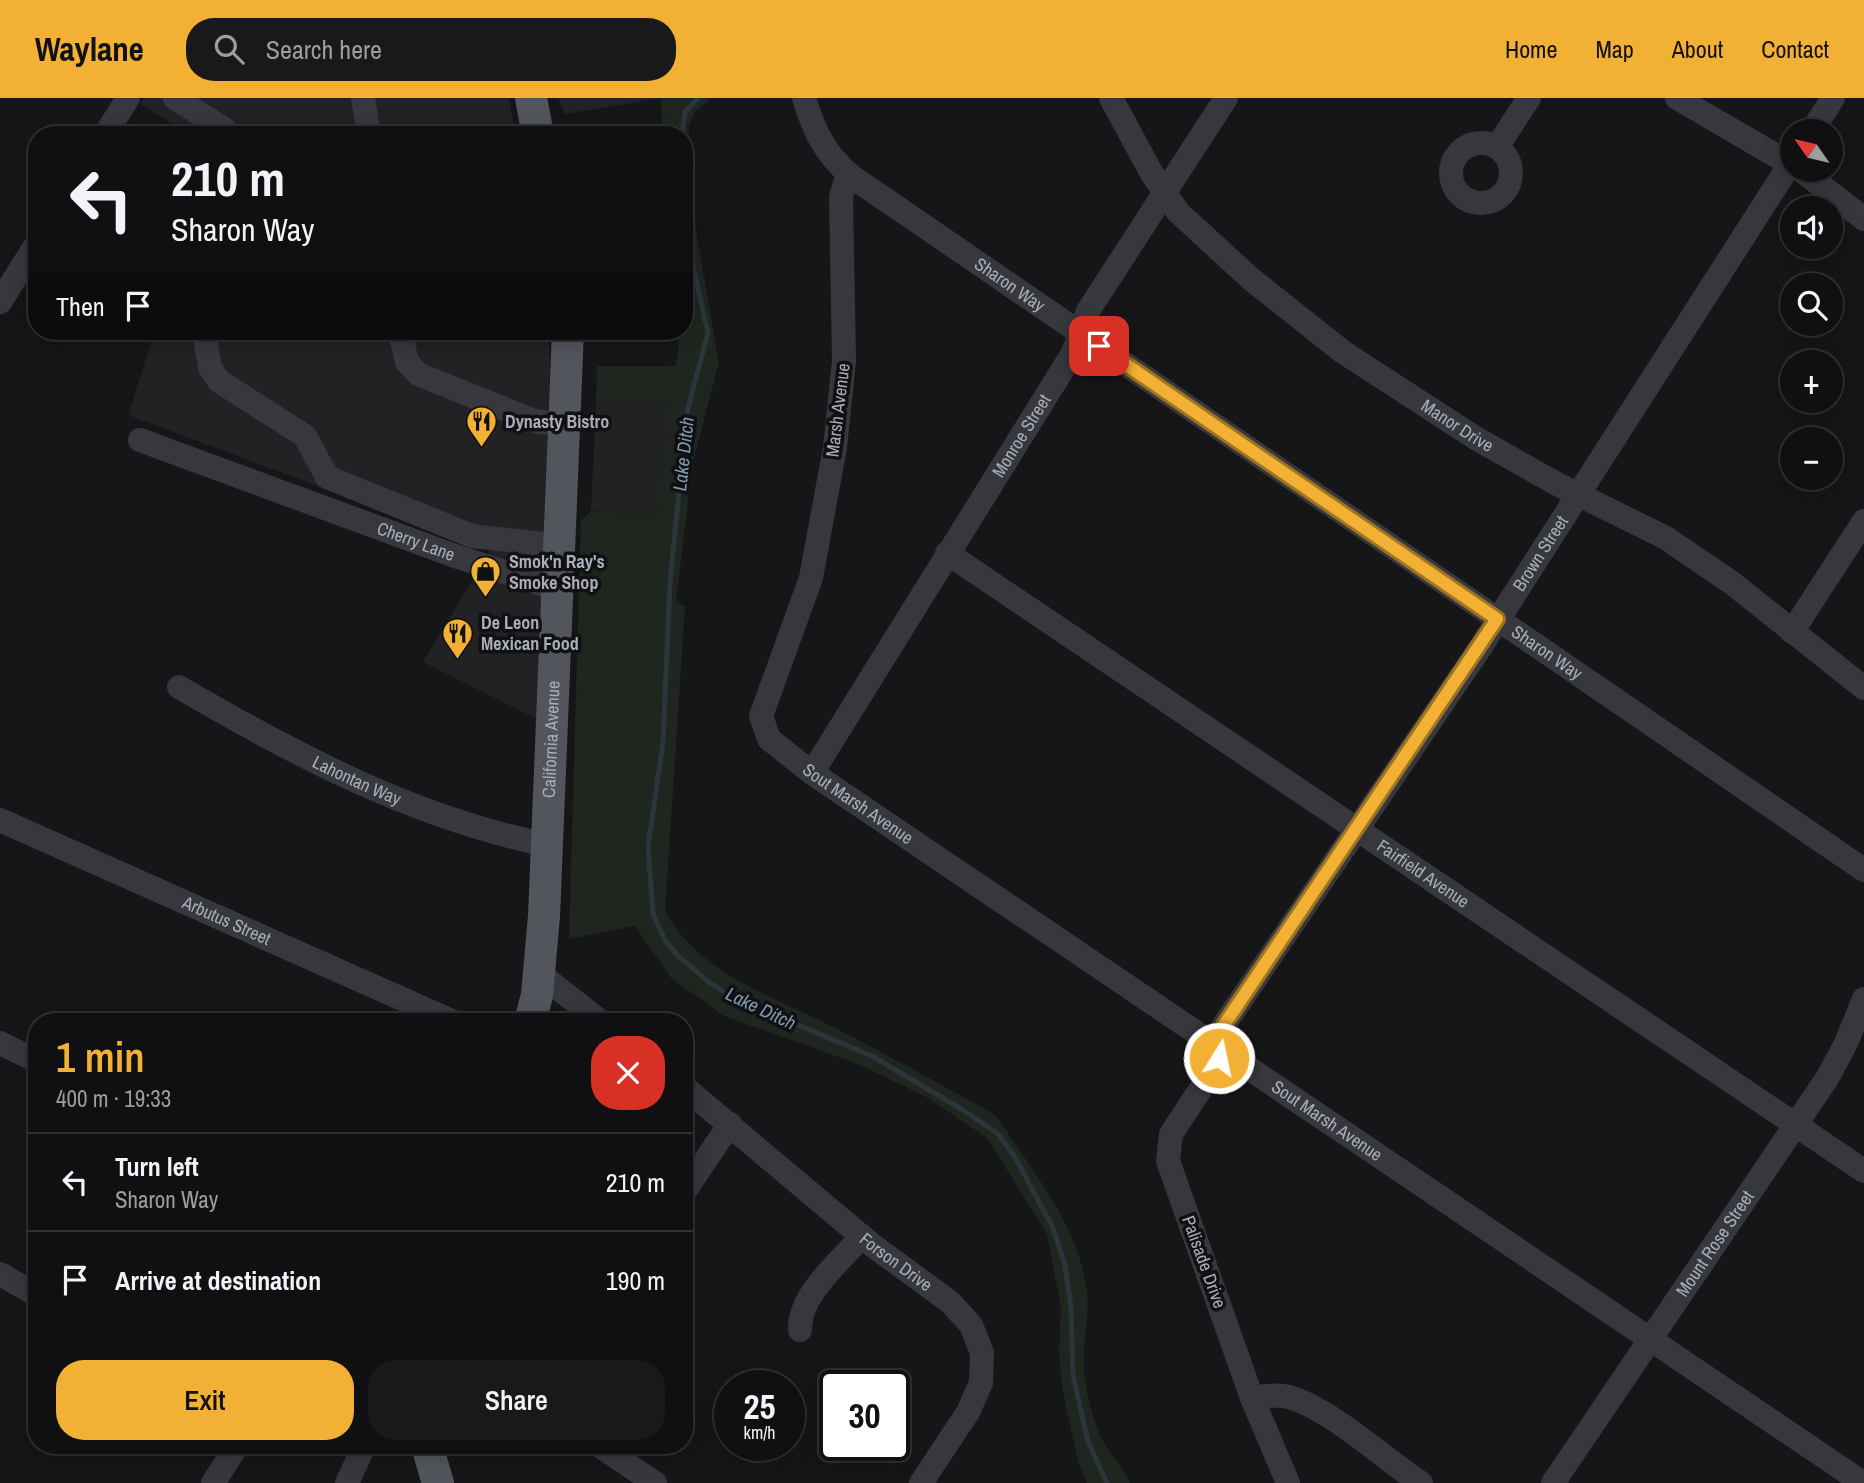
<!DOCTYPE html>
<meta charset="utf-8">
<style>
:root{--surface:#101012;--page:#19191b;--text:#f1f3f6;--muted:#9c9d9f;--line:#303032;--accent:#f2b134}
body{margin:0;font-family:"Archivo Narrow",sans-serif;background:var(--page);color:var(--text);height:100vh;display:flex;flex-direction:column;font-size:26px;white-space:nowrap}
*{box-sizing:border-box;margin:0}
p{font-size:23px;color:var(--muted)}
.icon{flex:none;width:38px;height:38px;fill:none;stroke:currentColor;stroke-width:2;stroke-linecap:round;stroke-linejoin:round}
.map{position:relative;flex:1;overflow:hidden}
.sheet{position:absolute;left:28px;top:915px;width:665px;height:441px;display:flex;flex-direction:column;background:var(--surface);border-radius:28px;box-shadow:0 4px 18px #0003,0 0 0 2px var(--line)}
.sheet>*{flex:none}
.guide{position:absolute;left:28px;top:28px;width:665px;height:214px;border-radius:28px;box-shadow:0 4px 18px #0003,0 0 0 2px var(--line);background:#101012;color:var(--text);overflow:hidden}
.needle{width:46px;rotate:304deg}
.buttons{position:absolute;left:1780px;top:21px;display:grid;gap:14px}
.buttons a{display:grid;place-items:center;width:63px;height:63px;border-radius:50%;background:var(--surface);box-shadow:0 4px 18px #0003,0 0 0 2px var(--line);font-size:35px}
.speed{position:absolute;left:714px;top:1272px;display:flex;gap:14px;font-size:35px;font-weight:700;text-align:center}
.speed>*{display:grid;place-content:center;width:91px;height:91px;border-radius:50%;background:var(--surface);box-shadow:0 4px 18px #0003,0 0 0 2px var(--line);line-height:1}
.speed small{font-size:18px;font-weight:400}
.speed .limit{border:4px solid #111;border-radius:10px;background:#fff;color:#111}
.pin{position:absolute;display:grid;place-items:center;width:60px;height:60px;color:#fff;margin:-30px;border-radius:14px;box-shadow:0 4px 10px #0006}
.me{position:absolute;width:77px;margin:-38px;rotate:10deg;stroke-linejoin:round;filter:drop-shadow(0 0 5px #0008)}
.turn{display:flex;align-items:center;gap:24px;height:147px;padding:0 28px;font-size:32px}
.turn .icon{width:91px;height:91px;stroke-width:2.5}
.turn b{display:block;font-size:49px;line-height:60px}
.then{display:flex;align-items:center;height:66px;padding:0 28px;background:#0003;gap:14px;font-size:26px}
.round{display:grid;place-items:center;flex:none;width:74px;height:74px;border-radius:28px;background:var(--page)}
.overview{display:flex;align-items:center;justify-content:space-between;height:119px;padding:0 28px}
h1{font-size:42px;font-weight:600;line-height:52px;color:var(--accent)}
.action{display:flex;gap:14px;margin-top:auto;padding:14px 28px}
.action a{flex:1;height:80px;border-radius:28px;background:var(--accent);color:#111;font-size:28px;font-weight:600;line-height:80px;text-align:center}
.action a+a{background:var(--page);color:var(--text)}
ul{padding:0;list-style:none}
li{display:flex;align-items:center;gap:21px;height:98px;padding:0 28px;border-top:2px solid var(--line)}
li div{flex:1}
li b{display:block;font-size:26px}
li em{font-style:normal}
header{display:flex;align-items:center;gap:42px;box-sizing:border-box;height:98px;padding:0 35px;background:var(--accent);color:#111}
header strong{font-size:33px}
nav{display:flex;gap:38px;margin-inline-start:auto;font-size:24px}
.search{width:490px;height:63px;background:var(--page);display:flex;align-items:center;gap:18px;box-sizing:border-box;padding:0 24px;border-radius:28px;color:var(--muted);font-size:26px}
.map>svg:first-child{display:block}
.built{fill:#222225}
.green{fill:#1e261f}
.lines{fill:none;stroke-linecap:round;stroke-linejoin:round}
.stream{stroke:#2c353c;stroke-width:5}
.minor{stroke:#37383d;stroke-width:24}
.major{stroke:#53555c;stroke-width:32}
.route-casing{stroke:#9d7322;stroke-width:18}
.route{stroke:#f2b134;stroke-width:12}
.labels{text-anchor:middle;stroke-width:7;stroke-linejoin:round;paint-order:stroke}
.street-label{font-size:18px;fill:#a8adb8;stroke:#111113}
.poi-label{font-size:18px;font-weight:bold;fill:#a8adb8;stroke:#111113;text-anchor:start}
.water-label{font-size:19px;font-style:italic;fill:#7f9bb3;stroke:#111113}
</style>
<header>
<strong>Waylane</strong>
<div class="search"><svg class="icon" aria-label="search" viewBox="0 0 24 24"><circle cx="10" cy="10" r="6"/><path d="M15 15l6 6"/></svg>Search here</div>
<nav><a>Home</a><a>Map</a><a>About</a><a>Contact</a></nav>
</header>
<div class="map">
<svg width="1864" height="1385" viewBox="0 0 1864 1385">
<rect width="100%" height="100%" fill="#161618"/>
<g class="built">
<path d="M144,0H509L516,37H190L140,6Z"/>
<path d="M558,0H661L565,16Z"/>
<path d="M155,233H548L550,268L537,621L423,564L490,453L128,317Z"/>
<path d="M669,307L657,416L591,413L596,308Z"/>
</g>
<path class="green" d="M661,0H712L695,13L689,28L688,52L697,140L719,264L693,364L676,503L685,509L665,814C703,878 773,898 835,930C888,957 940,986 992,1015L999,1022C1032,1072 1073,1121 1085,1181C1092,1215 1083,1237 1084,1267C1084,1288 1092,1315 1099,1335C1106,1353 1123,1367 1130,1385H1087L1078,1363L1062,1290L1059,1254L1061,1210L1047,1136L987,1040L928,1000L858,966L724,918L671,880L635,828L569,841L581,422L591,413L657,416L669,308H596L597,268H676L680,233H684V37H662Z"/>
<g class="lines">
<g class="stream">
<path d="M682,37L685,14L698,0"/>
<path d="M684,119L686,138L708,235L687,314L670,484L663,644L648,749L653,816L665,842L678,858L710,885L734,900L872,958L963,1012L998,1036L1015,1059L1053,1130L1065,1167L1071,1209L1073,1277L1088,1344L1107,1385"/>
</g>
<g class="minor">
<path d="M175,0L224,31L227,37"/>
<path d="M363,0L369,37"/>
<path id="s1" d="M804,0C814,33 825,56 851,78L1864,772"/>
<path id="s2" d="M1111,0L1151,74L1178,114L1251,181L1343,254L1477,341L1557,386L1666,440L1732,485L1864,590"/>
<path d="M1677,0L1792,67"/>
<path d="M1812,33L1833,0"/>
<path d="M105,37L128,0"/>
<circle cx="1481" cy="75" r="30"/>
<path d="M1497,49L1529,0"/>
<path d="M1801,72L1864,121"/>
<path id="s3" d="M848,75L841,99L844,263L835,349L811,480L761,618L769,641L812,675L1863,1385"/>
<path d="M0,204L37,145"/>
<path d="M204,233L210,270L219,283L305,338L327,379L472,438L561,448"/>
<path d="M400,233L407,264L418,276L534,323L566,327"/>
<path id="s4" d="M140,342L455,458L560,492"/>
<path id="s5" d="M947,455L1864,1073"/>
<path d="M1792,534L1864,423"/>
<path id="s6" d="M179,589C295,657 414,720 548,747"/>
<path id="s7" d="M812,675L1073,255L1088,213L1226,0"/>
<path id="s8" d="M0,722L454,924"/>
<path d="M540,876L601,924"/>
<path d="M0,945L37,963"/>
<path id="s9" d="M684,989L872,1147L950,1204L971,1227L982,1255L981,1285L968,1314L921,1385"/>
<path d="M684,1094L730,1026"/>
<path d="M0,1176L37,1197"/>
<path d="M800,1232C799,1196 840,1164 862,1138"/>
<path d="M1252,1300C1264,1298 1277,1296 1289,1299C1331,1311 1384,1361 1421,1385"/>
<path d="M600,1348L655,1385"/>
<path d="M213,1385L237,1348"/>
<path d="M347,1385L364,1348"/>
<path id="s10" d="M1288,1385L1252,1300L1168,1063L1171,1036L1215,969L1224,927L1480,550L1792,63"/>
<path id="s11" d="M1553,1385L1828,979L1846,945L1864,901"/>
</g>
<g class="major">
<path d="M531,0L538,37"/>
<path id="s12" d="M530,924L537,897L544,818L568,233"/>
<path d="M427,1348L438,1385"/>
</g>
</g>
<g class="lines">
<defs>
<path id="route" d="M1099,248L1497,521L1224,927L1220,937L1219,960"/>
</defs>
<use href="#route" class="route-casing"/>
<use href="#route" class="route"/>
</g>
<defs>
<symbol id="restaurant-pin" viewBox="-11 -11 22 30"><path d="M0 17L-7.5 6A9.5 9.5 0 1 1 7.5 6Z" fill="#f2b134" stroke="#111113"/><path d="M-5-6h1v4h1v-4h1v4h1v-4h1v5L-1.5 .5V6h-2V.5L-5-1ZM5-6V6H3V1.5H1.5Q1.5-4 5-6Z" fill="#111"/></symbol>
<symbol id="shop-pin" viewBox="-11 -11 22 30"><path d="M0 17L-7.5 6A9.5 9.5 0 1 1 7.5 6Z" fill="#f2b134" stroke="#111113"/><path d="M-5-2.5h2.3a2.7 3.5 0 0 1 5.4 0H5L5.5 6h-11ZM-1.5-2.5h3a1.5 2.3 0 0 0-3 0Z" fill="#111"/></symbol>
</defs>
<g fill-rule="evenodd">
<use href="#restaurant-pin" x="464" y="306" width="35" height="47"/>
<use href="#shop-pin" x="468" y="456" width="35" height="47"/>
<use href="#restaurant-pin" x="440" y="518" width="35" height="47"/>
</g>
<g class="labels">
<g class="street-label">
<text dy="6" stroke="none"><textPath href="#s1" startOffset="285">Sharon Way</textPath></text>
<text transform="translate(838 312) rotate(-83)" y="6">Marsh Avenue</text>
<text dy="6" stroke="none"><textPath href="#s2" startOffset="485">Manor Drive</textPath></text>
<text dy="6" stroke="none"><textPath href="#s7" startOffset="397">Monroe Street</textPath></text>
<text dy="6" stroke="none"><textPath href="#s4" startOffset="294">Cherry Lane</textPath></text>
<text dy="6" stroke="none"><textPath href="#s10" startOffset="1062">Brown Street</textPath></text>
<text dy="6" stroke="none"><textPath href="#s1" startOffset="936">Sharon Way</textPath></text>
<text dy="6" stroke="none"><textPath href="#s12" startOffset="284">California Avenue</textPath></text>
<text dy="6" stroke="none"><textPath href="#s6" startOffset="201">Lahontan Way</textPath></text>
<text dy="6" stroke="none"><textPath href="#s3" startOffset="690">Sout Marsh Avenue</textPath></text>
<text dy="6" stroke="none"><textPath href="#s5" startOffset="574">Fairfield Avenue</textPath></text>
<text dy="6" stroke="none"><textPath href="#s8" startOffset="248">Arbutus Street</textPath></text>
<text dy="6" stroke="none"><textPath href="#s3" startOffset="1256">Sout Marsh Avenue</textPath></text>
<text dy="6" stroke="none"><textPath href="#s11" startOffset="289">Mount Rose Street</textPath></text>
<text dy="6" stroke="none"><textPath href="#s9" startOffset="275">Forson Drive</textPath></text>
<text transform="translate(1204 1164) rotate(70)" y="6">Palisade Drive</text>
</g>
<g class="poi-label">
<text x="505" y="330">Dynasty Bistro</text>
<text x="509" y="470">Smok'n Ray's<tspan x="509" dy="21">Smoke Shop</tspan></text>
<text x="481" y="531">De Leon<tspan x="481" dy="21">Mexican Food</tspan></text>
</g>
<g class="water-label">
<text transform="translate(683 356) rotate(-84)" y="7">Lake Ditch</text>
<text transform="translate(761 910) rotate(25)" y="7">Lake Ditch</text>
</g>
</g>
</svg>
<div class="buttons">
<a><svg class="needle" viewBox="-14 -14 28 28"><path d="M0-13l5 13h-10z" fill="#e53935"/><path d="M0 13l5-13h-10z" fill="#9c9d9f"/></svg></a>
<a><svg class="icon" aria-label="sound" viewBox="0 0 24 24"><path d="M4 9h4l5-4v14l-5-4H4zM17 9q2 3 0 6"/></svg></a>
<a><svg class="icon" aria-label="search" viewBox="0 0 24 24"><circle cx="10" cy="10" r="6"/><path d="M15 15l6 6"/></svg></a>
<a>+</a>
<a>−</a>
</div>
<div class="speed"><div>25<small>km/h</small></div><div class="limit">30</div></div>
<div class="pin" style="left:1099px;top:248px;background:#d93025"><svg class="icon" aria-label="arrive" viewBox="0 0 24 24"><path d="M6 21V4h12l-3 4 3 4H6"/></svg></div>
<svg class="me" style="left:1219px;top:960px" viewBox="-20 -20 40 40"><circle r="17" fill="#f2b134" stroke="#fff" stroke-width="3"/><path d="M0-11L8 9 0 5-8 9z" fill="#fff"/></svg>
<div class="guide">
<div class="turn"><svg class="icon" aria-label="left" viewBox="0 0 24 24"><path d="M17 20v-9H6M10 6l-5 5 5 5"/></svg><div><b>210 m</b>Sharon Way</div></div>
<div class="then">Then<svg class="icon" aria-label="arrive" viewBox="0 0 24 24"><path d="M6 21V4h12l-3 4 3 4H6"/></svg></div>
</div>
<section class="sheet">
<div class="overview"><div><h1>1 min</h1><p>400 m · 19:33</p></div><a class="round" style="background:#d93025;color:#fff"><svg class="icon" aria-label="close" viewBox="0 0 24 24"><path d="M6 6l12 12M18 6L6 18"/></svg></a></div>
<ul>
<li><svg class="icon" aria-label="left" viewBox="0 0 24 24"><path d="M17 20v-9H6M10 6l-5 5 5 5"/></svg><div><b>Turn left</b><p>Sharon Way</p></div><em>210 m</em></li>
<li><svg class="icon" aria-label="arrive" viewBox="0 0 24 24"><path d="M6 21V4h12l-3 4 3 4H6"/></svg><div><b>Arrive at destination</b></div><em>190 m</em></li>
</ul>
<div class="action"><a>Exit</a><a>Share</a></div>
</section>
</div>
